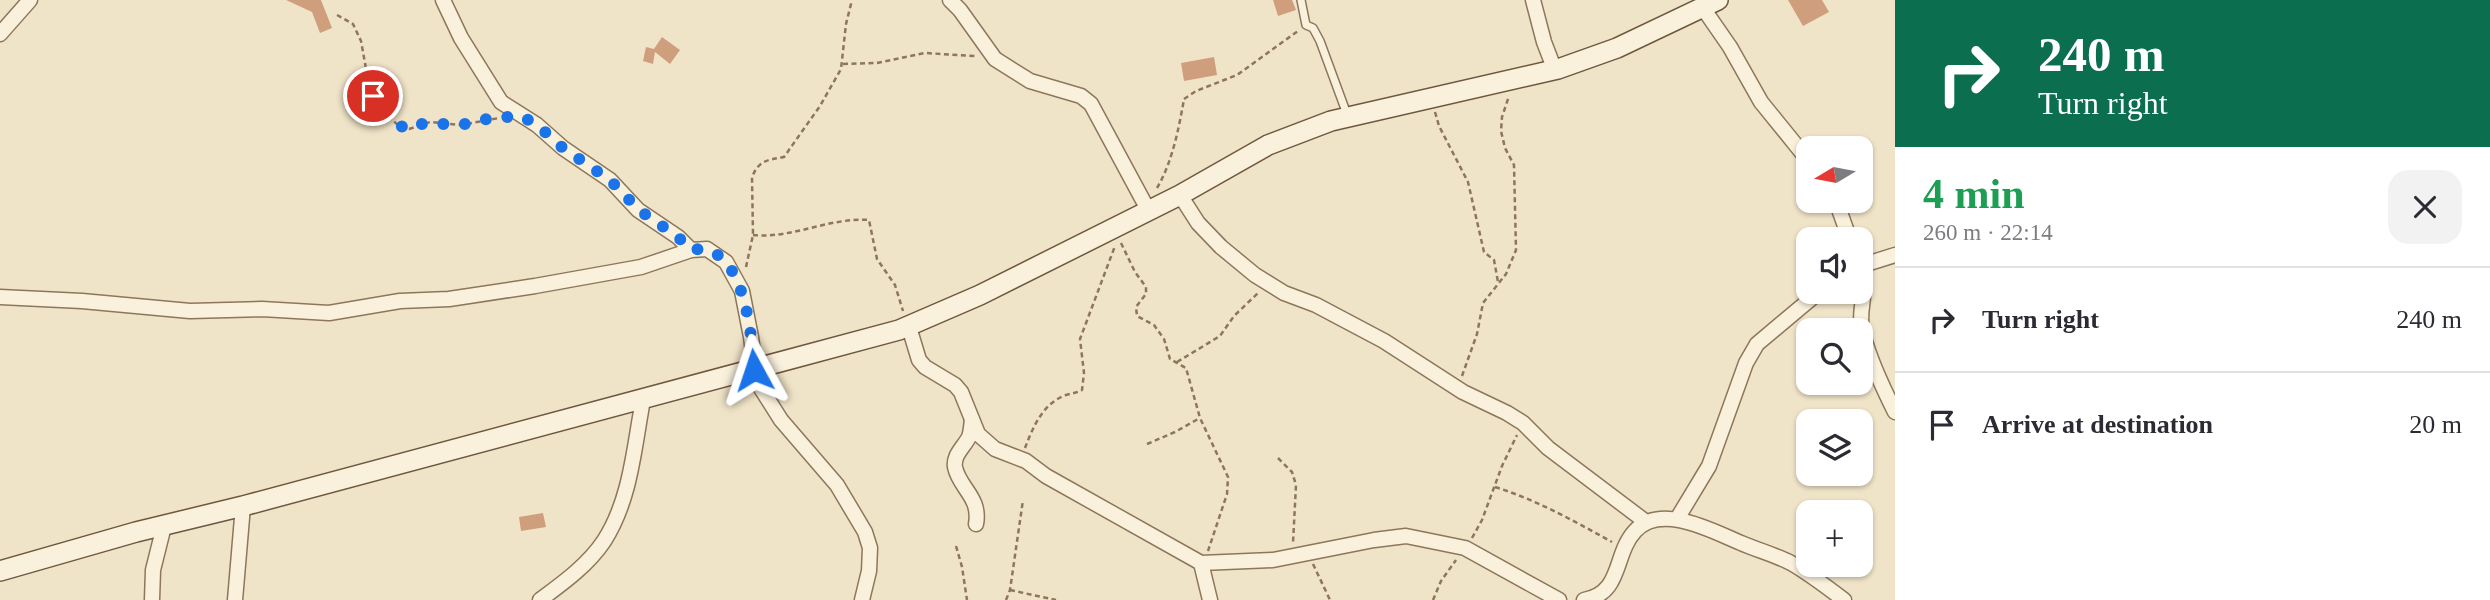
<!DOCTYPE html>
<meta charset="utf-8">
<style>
:root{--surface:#fff;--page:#f2f2f3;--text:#2b2b33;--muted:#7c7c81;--line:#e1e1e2}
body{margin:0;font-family:"Times New Roman",serif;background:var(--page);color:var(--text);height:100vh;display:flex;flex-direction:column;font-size:26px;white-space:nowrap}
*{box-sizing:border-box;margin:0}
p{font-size:23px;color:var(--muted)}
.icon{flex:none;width:38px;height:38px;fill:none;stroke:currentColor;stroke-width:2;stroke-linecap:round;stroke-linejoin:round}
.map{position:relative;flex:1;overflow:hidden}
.side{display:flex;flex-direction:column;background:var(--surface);width:595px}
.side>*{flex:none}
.top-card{background:#0b6e4f;color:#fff;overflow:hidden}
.needle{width:46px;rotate:260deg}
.controls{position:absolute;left:1796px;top:136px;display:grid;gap:14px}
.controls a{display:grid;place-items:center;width:77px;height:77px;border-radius:14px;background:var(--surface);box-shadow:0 2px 5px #0004;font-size:35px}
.pin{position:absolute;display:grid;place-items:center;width:60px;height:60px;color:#fff;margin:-30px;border:4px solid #fff;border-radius:50%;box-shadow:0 2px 7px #0007}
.me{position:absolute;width:77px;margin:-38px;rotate:355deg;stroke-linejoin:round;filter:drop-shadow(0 0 5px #0008)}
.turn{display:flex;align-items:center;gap:24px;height:147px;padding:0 28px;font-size:32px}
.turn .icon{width:91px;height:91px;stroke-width:2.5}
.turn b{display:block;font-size:49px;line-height:60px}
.round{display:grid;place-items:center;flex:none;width:74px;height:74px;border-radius:21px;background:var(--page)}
.head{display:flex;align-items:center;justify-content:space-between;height:119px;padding:0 28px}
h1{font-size:42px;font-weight:700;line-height:52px;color:#1e9e55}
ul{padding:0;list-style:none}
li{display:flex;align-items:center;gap:21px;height:105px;padding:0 28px;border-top:2px solid var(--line)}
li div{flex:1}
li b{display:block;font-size:26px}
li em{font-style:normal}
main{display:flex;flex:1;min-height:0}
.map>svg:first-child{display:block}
.building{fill:#cf9f7d}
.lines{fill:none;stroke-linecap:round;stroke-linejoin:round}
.lane-casing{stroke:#8d765c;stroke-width:10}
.street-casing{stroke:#8d765c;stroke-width:17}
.secondary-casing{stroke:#6f573f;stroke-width:22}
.path{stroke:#8d765c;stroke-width:2.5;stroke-dasharray:5 3.5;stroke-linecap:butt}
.lane{stroke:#faf1dc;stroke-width:7}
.street{stroke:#faf1dc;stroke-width:14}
.secondary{stroke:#faf1dc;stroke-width:19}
.route{stroke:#1a73e8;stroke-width:12;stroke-dasharray:0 21.6}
</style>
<main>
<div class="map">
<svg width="1895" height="600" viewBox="0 0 1895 600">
<rect width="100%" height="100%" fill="#f0e4c8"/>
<g class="building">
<path d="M286,0H321L332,28L320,33L312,12Z"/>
<path d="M1273,0H1292L1296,10L1278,16Z"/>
<path d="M1788,0H1822L1829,12L1803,26Z"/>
<path d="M662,37L680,50L670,64L655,52L653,64L643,61L646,47L654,49Z"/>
<path d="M1214,57L1217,75L1184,81L1181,63Z"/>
<path d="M543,513L546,527L521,531L519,517Z"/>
</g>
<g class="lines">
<defs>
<path id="lane" d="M1301,0L1306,25L1313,28L1320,41L1348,117"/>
<g id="street">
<path d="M443,0L461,38L501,102L537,125L563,148L610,180L638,210L678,237L691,250"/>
<path d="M950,0L960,10L995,59L1030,81L1081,96L1091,104L1146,206L1150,210"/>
<path d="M1533,0L1544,42L1554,68L1558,69"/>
<path d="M1703,8L1730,47L1761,102L1808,160"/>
<path d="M0,34L30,0"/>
<path d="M1180,195L1198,223L1221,247L1255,275L1284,293L1316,305L1384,341L1463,392L1507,413L1523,423L1548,448L1646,522"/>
<path d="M1836,201L1850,240"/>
<path d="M1860,266L1895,255"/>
<path d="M1860,274C1868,298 1858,307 1862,329C1867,355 1883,388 1895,412"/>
<path d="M0,297L82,301L190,311L262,309L329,313L400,301L449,299L535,286L641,267L691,250L707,249L726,262L742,291L751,337L757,382L781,420L837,485L865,532L870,548L869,571L862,600"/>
<path d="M909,327L919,360L925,367L955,385L961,392L978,434L995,449L1026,461L1046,476L1201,563L1273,560L1374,540L1406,536L1465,548L1559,600"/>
<path d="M972,420C971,426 971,432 969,437C964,447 953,455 955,467C959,488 981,497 976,524"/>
<path d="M1677,519L1709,466L1746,363L1757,344L1819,292"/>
<path d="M1201,563L1210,600"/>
<path d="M152,600L153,570L164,526"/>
<path d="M235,600L243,506"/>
<path d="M540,600C563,583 588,565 604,541C631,499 634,447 643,400"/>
<path d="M1584,600C1623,593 1613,555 1635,531C1661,502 1714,532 1741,543C1757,550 1776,555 1791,563C1810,574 1827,587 1844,600"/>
</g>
<path id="secondary" d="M0,571L136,532L243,506L899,330L980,295L1180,195L1268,145L1331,121L1558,69L1617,48L1718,0"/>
</defs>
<use href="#lane" class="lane-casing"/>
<use href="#street" class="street-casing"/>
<use href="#secondary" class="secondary-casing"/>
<g class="path">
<path d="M337,15L353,24L361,41L367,74L377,106L400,127L409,129L430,122L461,125L499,118"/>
<path d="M843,64L877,63L925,53L975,56"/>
<path d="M1435,112L1439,126L1468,182L1484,252L1494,260L1498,282"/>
<path d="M1157,188C1172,163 1179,128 1184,99L1196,91L1237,75L1298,31"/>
<path d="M753,235C792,239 830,217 869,220L877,259L895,285L903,311"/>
<path d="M1121,243L1135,272L1146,287V294L1136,307L1137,316L1154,325L1164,339L1170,359L1186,368L1200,418L1228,477L1227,494L1208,551"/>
<path d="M746,267L753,235L752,177C759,160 768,160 784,157L820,106L841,69L846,24L852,0"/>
<path d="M1177,362L1220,336L1234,316L1258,293"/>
<path d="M1462,376L1477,334L1483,303L1506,274L1516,250L1514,165L1505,148L1501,131L1502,117L1509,96"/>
<path d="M1147,444L1175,432L1200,418"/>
<path d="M1025,448C1033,427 1043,403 1066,395C1072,393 1077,393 1082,390L1084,373L1080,339L1115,246"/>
<path d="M1278,458L1292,472L1296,485L1293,543"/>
<path d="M1495,487C1537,500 1574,521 1612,542"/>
<path d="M1472,538L1482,520L1502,466L1517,435"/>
<path d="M956,546L962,567L967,600"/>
<path d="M1313,564L1330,600"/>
<path d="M1010,590L1056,600"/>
<path d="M1006,600L1010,590L1023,500"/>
<path d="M1433,600L1441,581L1456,560"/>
</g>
<use href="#lane" class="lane"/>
<use href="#street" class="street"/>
<use href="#secondary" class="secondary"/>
</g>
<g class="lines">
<path class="route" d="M373,96L379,109L405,129L425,123L461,125L491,118L521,116L537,125L563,148L610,180L639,210L678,237L691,250C744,239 752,335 754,370"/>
</g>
</svg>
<div class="controls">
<a><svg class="needle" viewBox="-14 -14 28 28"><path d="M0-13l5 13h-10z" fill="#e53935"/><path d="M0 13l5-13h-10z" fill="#7c7c81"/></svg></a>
<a><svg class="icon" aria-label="sound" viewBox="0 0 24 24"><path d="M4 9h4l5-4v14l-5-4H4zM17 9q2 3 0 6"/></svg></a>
<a><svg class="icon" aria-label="search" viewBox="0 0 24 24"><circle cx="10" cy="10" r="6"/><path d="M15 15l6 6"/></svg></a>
<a><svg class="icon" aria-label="layers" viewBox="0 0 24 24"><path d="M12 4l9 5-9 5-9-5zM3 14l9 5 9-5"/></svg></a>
<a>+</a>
</div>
<div class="pin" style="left:373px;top:96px;background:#d93025"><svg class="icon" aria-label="arrive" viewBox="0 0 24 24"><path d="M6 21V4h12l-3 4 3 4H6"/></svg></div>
<svg class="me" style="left:754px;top:370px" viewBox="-20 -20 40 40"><path d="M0-17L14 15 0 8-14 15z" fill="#1a73e8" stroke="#fff" stroke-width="4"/></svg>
</div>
<section class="side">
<div class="top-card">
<div class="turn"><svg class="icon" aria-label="right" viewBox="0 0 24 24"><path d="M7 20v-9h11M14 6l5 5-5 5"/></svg><div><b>240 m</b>Turn right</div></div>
</div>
<div class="head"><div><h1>4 min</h1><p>260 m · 22:14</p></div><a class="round"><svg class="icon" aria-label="close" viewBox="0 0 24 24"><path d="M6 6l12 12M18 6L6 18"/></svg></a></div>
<ul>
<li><svg class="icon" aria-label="right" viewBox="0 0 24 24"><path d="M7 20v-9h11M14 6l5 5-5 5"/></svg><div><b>Turn right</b></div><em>240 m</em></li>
<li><svg class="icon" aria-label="arrive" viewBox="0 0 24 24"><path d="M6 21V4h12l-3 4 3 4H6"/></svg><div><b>Arrive at destination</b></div><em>20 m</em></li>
</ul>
</section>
</main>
